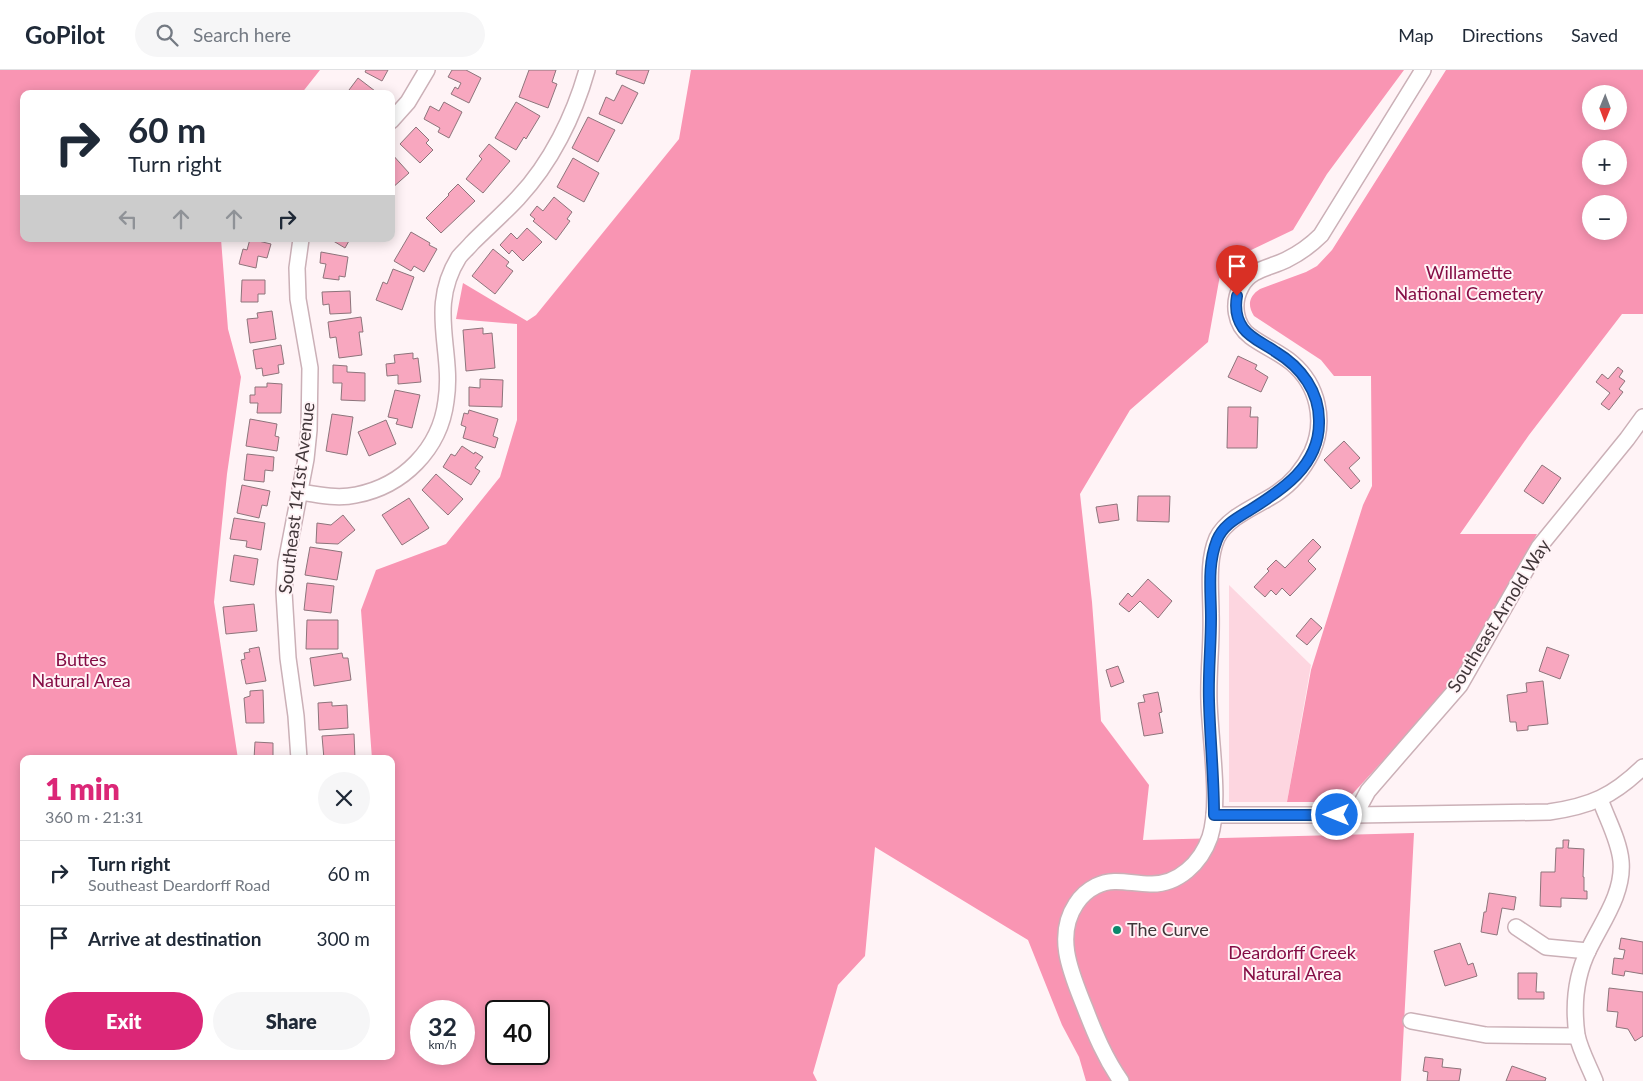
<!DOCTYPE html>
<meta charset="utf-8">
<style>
:root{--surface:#fff;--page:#f6f6f7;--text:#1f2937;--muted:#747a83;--line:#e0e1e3;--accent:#db2777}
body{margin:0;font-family:Lato,sans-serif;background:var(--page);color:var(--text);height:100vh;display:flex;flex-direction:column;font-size:19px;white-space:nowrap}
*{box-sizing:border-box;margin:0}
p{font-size:16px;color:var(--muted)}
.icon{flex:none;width:28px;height:28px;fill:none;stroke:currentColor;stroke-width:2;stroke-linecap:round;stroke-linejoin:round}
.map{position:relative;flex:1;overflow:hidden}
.panel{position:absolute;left:20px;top:685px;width:375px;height:305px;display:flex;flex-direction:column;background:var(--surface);border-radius:10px;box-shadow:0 2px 12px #0003}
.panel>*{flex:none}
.banner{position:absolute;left:20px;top:20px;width:375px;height:152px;border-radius:10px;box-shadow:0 2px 12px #0003;background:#fff;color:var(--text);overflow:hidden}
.needle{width:32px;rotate:181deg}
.controls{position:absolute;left:1582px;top:15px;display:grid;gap:10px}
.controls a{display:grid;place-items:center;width:45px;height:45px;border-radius:50%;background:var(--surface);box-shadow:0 2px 12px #0003;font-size:25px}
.speed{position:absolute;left:410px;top:930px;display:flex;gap:10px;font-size:25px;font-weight:700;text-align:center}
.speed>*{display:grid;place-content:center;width:65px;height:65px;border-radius:50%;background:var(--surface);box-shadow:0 2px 12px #0003;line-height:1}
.speed small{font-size:12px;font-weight:400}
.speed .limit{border:2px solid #111;border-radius:8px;background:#fff;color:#111}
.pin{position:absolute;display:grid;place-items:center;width:42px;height:42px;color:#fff;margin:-51px -21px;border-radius:50% 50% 50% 0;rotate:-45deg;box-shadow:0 0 5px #0007}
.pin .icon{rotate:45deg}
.me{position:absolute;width:55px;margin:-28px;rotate:270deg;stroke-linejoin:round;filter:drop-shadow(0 0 4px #0008)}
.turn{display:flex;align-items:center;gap:18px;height:105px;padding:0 25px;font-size:22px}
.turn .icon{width:65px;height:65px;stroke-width:2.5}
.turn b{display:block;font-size:35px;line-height:42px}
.lanes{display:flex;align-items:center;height:48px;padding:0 25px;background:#0003;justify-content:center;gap:25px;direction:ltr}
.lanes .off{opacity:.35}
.round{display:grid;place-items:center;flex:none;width:52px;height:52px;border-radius:26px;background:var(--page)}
.head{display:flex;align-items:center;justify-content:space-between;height:85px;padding:0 25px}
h1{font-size:30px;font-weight:800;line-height:38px;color:var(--accent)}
.primary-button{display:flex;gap:10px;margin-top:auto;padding:10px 25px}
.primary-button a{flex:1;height:58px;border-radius:30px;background:var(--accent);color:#fff;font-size:20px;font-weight:800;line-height:58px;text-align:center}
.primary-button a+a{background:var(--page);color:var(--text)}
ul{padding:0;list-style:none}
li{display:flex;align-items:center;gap:15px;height:65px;padding:0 25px;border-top:1px solid var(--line)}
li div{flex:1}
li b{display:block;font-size:19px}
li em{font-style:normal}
header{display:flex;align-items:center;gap:30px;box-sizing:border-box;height:70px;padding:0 25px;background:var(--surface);border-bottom:1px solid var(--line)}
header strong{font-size:24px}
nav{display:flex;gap:28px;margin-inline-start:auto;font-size:18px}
.search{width:350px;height:45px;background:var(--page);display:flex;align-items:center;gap:12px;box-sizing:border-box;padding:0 18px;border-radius:28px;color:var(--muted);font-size:19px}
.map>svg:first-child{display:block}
.green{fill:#fdd6e0}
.forest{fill:#f995b3;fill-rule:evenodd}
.building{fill:#f8a7bf;stroke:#8d747b}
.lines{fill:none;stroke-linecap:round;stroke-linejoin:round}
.minor-casing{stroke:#cbb0b7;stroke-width:18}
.minor{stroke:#fff;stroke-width:15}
.route-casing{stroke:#114b97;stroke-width:12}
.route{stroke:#1a73e8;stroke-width:9}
.poi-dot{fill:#0b886b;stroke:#fff3f6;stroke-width:2}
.labels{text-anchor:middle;stroke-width:4;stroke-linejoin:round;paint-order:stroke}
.park-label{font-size:18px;fill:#850d45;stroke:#fff3f6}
.street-label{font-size:18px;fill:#413639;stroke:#fff3f6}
.poi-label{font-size:18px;fill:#413639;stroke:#fff3f6;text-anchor:start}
</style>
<header>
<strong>GoPilot</strong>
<div class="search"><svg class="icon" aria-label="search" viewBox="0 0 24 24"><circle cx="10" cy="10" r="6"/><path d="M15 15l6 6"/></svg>Search here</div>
<nav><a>Map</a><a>Directions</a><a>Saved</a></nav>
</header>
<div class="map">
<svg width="1643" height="1011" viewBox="0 0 1643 1011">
<rect width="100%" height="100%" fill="#fff3f6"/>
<path class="green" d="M1229,515L1311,595L1287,732H1229Z"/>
<g class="forest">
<path d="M0,0H320L301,24H24V169H221L228,259L241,307L227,404L214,532L238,689H24V986H391V885L395,881L391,856V689H372L361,540L376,500L446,474L500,407L517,350V254L456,249L463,213L527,251L536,245L679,69L691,0H1404L1327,104L1293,160L1222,194L1208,272L1130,340L1080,424L1092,532L1101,651L1149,715L1143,770L1414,763L1401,1011H1086L1079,987L1062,955L1028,870L875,777L865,886L838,915L813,1003L817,1011H0ZM421,941H464V984H421ZM496,941H539V984H496Z"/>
<path d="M1446,0H1643V244H1622L1529,365L1460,464H1537L1449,619L1345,732H1287L1311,600L1363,435L1372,416L1371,306H1334L1321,290L1254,246C1247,235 1249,226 1260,219L1306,202L1317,196L1332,180ZM1591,24H1619V51H1591ZM1591,79H1619V106H1591ZM1591,134H1619V161H1591Z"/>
</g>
<g class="building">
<path d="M366,0H388L382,11L365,2Z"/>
<path d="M452,0H466L481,8L469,33L451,24L455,17L458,19L461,13L448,7Z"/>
<path d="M529,0H556L552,12L557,14L548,38L519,27Z"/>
<path d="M617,0H649L644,14L616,4Z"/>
<path d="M358,8L375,21L373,24H346Z"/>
<path d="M622,15L638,23L622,54L599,44L606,27L614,31Z"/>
<path d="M444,32L462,42L449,68L438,62L440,58L424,49L430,36L439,41Z"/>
<path d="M516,32L540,46L526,69L524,67L516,80L495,68Z"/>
<path d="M588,47L615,60L598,92L572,78Z"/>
<path d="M416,57L429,70L426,73L433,80L420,93L400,74Z"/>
<path d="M489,74L510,91L483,123L466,109L482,89L479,86Z"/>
<path d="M391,83L409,103L391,119Z"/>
<path d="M573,88L599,103L584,132L557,117Z"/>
<path d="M458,114L475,131L441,163L426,148L449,125L448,124Z"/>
<path d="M554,127L572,142L567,149L570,151L556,170L533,151L535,149L530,145L537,136L543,141Z"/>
<path d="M527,158L542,172L523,191L512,180L509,184L500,175L511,163L517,169Z"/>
<path d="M411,162L430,173L429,175L437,179L424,202L414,196L411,201L394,191Z"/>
<path d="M250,169L271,174L267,188L258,186L256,198L239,194L243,179L247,180Z"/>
<path d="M330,169H350L345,178Z"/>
<path d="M493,179L509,192L506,196L513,201L495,224L472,206Z"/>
<path d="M321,182L348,187L345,207L339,206V210L323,208L326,194L320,193Z"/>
<path d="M393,199L414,207L402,240L376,230L383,212L387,214Z"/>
<path d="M242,210H265V224H258V232H241Z"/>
<path d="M350,221L351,243L330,244L329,234L323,235L322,222Z"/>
<path d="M272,241L276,269L250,273L247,249L258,248L257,243Z"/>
<path d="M361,247L363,262H359L362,285L339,288L336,267L330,268L328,252Z"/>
<path d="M483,258V264L492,263L495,298L466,301L463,260Z"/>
<path d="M281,275L284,294L278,295L279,303L263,306L262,298L256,299L253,280Z"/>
<path d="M413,283V289L418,288L421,312L398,314V305L387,306L386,294L395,293L394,285Z"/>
<path d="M1238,286L1257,295L1255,299L1268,307L1261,322L1228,307Z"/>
<path d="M333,295L347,296V302L365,303V331L341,330L342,313H333Z"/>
<path d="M1618,297L1623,301L1619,307L1625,311L1619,319L1623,322L1609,340L1601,334L1610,323L1596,312L1602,304L1608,309Z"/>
<path d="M480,309L503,310L502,337L469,336V317L480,318Z"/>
<path d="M267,313L282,314L281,343H257L258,333H250V325H255V317H267Z"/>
<path d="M395,320L420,325L412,358L396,354L398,349L388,347Z"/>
<path d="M1228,337H1251L1250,347H1258L1257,378H1227Z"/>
<path d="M469,340L498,349L493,366L498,368L495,378L463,368L466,357L461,355L464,343L468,344Z"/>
<path d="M332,344L353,347L347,385L326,381Z"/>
<path d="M250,349L277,354L275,366L279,367L277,381L246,376Z"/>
<path d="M386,350L396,374L369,386L358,362Z"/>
<path d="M1344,371L1360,388L1349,398L1360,411L1351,419L1324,390Z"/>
<path d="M462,376L474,384L475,382L483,387L475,398L480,401L471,415L443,397L451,384L455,386Z"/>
<path d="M247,384L274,387L273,401L265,400L264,412L244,410Z"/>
<path d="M1542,395L1561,408L1543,434L1524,421Z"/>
<path d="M436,404L463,429L448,445L422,420Z"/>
<path d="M242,415L270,421L267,436L262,435L259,448L237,443Z"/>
<path d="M1138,426H1170L1169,452L1137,451Z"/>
<path d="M409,428L429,458L402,475L382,445Z"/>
<path d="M1117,434L1119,450L1099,453L1096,437Z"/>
<path d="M343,445L355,460L338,474L316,473L317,453L331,455Z"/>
<path d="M234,448L265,453L261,480L246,477L247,471L230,469Z"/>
<path d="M1313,469L1321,477L1308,491L1316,499L1290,526L1282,518L1276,525L1271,520L1265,527L1254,517L1269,501L1267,499L1276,490L1285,498Z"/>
<path d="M310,477L342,482L337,510L305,505Z"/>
<path d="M234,485L258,489L254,515L230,511Z"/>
<path d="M1148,509L1172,531L1158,548L1140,531L1129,542L1119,534L1128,523L1132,527Z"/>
<path d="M307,513L334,516L331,543L304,540Z"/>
<path d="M254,534L257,561L226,564L223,537Z"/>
<path d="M1311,548L1322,558L1307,575L1296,566Z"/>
<path d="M307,550H338V579H306Z"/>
<path d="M259,577L266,611L246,614L241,590L245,589L244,583L250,582L249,579Z"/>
<path d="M1547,577L1569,585L1560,609L1539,601Z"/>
<path d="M342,583L343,588H348L351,610L314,616L310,588Z"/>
<path d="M1118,596L1124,612L1111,617L1106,600Z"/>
<path d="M1543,611L1548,654L1528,656V660L1517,661L1516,652H1510L1507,625L1527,622L1526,613Z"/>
<path d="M263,620L264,653H246L244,628L250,626V621Z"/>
<path d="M1158,622L1162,642L1159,643L1163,663L1144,666L1138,633L1145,632L1143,625Z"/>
<path d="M332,632V636L347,635L348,658L319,660L318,633Z"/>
<path d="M354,664L355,689H324L322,666Z"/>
<path d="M255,672L273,673V689H254Z"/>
<path d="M1563,770H1569L1568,778L1584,779L1583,807H1584V821H1587V829L1561,828V837L1540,836L1541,802H1555L1556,778H1563Z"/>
<path d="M1489,823L1516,827L1514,840L1502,838L1497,865L1481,862L1484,842H1486Z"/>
<path d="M1621,868L1643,872V904L1625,901L1624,906L1612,904L1614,888L1623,889L1625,880L1619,879Z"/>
<path d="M1460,873L1468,895L1473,893L1477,906L1445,916L1434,881Z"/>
<path d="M1518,903H1537L1536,922H1544V929H1518Z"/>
<path d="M1609,918L1643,922V966L1635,971L1628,959L1616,957L1618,942L1607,941Z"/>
<path d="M1425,987L1443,989L1442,997L1461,999L1459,1011H1427L1428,1002L1423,1001Z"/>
<path d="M1512,996L1546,1008L1545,1011H1506Z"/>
</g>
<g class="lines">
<defs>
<g id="minor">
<path d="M391,51L408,32L427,0"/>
<path d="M300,422C318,425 338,429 356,425C403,416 440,379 446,331C454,280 427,238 459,187C463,182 468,178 472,173C487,158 503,144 518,128C551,93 574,46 587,0"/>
<path d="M299,689L296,646L288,588L284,522L286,493L306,389L309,360L310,298L298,229L297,198L301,169"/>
<path d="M1214,745H1355L1549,742C1591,736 1613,726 1643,697"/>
<path d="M1355,745L1368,721L1460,615L1539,477L1627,369L1643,347"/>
<path d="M1516,857L1546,877L1588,881"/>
<path d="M1411,951L1486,965L1577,966"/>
<path d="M1121,1011C1105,988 1095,964 1085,938C1072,905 1054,867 1076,834C1081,826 1088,820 1096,816C1114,807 1131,814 1150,814C1178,815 1201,793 1210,767C1221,732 1210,670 1209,631C1208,602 1212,573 1211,544C1211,520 1207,491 1217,468C1228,446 1258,436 1277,423C1292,413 1304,398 1312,382C1326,351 1318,315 1292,293C1279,282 1263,276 1250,266C1235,255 1232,233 1241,217C1250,199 1270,198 1286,190C1300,183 1311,175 1321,165L1423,0"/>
<path d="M1595,1011C1589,996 1580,980 1577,965C1573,936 1576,905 1589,879C1602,852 1624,823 1621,791C1619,770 1607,749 1600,729"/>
</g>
</defs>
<use href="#minor" class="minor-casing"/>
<use href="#minor" class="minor"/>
</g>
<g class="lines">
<defs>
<path id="route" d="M1237,226C1235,237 1236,248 1243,258C1251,269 1265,274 1276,282C1301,297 1320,322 1319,353C1319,396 1282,420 1250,440C1237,448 1223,455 1217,470C1207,495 1211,522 1211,548C1211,576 1208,604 1209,631C1210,669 1214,707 1214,745H1337"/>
</defs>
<use href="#route" class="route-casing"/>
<use href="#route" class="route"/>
</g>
<circle class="poi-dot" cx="1117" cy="860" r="5"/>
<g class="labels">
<g class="park-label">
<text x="1469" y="209">Willamette<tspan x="1469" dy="21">National Cemetery</tspan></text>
<text x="81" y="596">Buttes<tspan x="81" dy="21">Natural Area</tspan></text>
<text x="1292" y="889">Deardorff Creek<tspan x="1292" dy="21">Natural Area</tspan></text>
</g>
<g class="street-label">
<text transform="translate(297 428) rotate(-83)" y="6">Southeast 141st Avenue</text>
<text transform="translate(1499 546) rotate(-58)" y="6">Southeast Arnold Way</text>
</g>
<g class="poi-label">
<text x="1127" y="866">The Curve</text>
</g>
</g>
</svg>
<div class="controls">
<a><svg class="needle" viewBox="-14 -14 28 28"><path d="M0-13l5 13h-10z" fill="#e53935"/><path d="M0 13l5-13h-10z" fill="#747a83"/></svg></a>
<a>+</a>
<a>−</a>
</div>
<div class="speed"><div>32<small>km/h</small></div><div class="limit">40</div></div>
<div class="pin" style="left:1237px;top:226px;background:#d93025"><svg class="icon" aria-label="arrive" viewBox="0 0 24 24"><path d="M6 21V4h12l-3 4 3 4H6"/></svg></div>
<svg class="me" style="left:1337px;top:745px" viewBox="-20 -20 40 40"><circle r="17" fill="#1a73e8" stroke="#fff" stroke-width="3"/><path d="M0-11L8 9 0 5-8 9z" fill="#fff"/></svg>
<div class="banner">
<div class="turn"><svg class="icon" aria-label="right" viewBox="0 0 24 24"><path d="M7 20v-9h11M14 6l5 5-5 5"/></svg><div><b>60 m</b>Turn right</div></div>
<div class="lanes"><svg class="icon off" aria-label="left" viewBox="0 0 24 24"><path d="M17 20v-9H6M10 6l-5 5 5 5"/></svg><svg class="icon off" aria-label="ahead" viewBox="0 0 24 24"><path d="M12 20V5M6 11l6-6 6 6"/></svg><svg class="icon off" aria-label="ahead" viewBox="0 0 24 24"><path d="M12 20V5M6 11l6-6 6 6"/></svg><svg class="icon" aria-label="right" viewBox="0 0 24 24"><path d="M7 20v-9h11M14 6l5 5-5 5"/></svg></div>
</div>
<section class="panel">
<div class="head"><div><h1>1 min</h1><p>360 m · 21:31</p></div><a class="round"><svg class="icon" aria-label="close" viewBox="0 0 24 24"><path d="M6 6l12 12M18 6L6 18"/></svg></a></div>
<ul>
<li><svg class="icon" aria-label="right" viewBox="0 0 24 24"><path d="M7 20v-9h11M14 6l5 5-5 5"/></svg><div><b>Turn right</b><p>Southeast Deardorff Road</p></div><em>60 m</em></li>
<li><svg class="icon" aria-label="arrive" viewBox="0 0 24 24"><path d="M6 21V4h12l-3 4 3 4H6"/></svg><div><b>Arrive at destination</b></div><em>300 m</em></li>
</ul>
<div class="primary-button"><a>Exit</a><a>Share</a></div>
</section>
</div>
